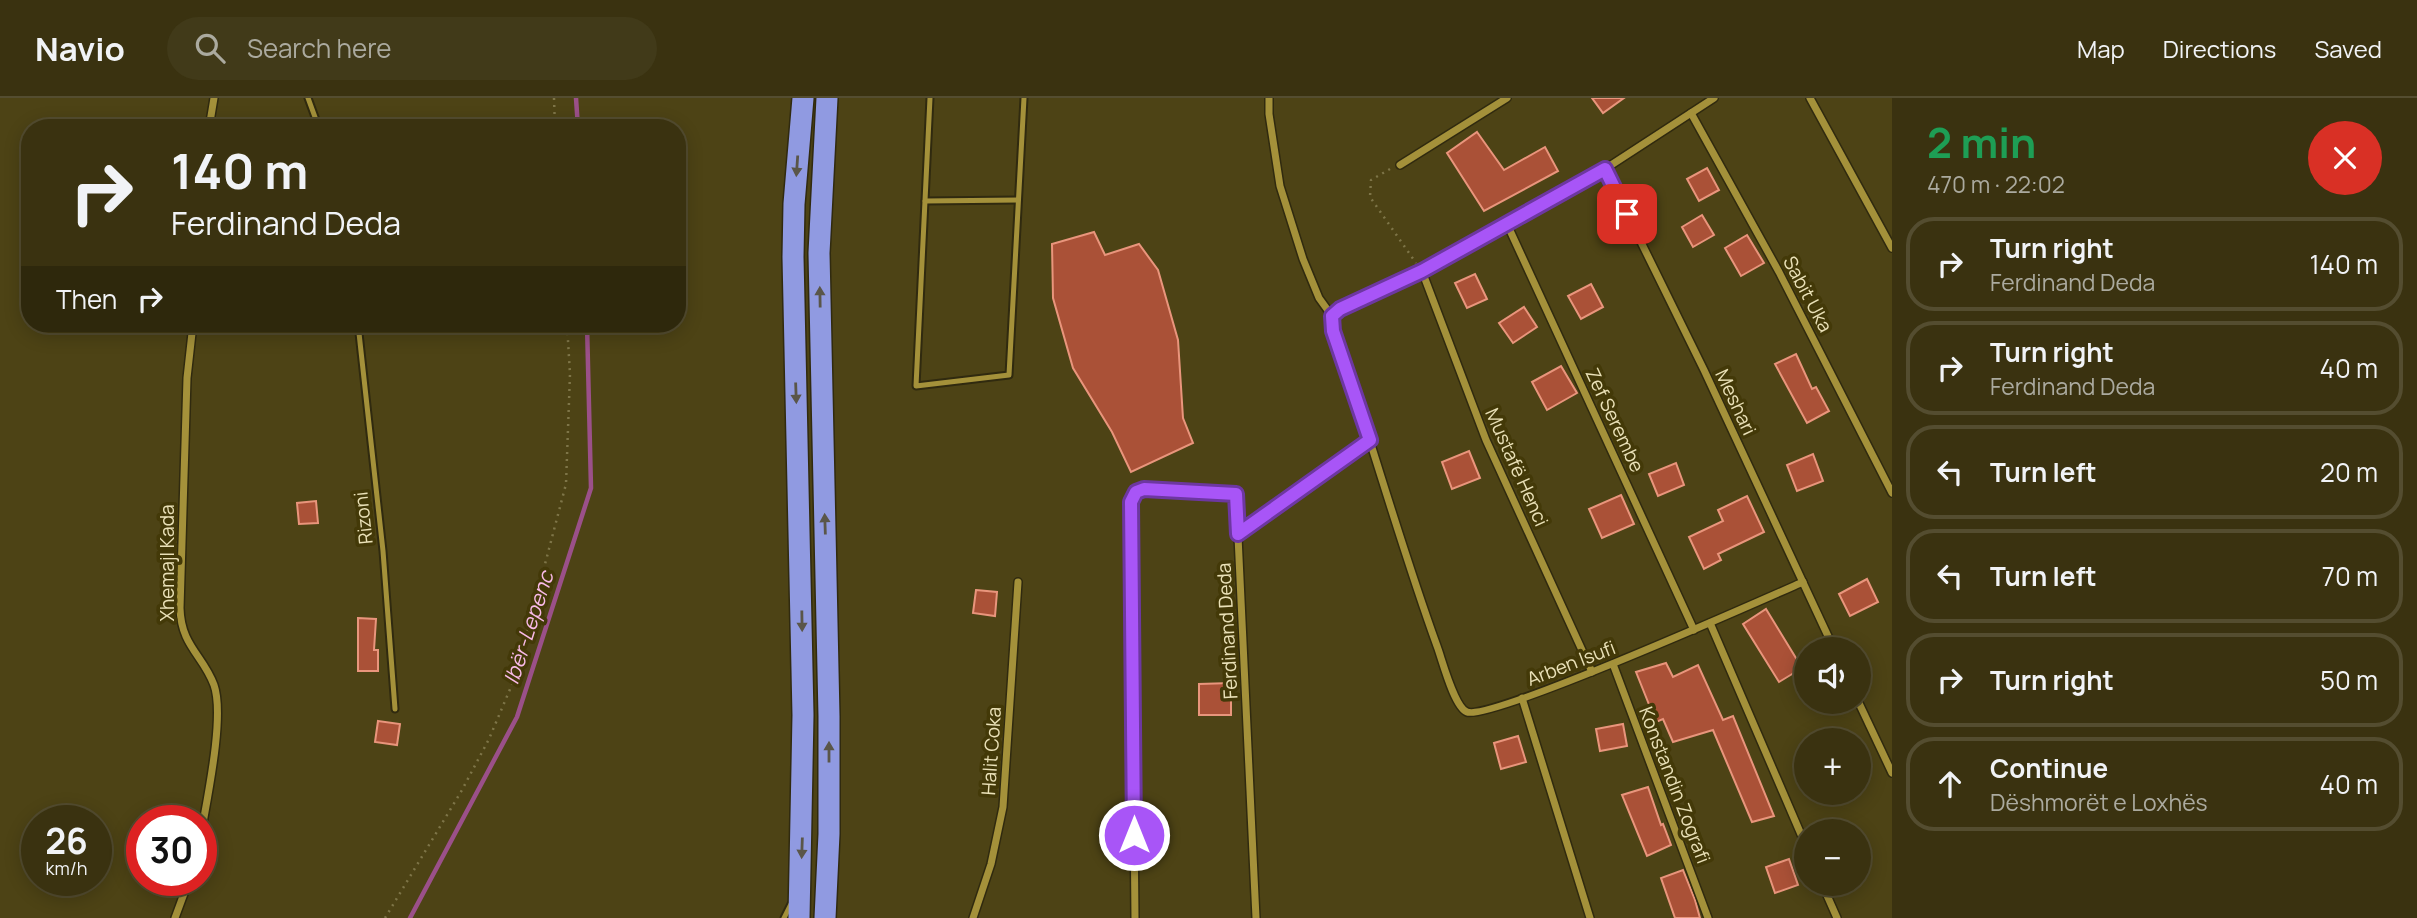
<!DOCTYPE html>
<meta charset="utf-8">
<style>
:root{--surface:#3a3210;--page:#413a19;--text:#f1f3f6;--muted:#abaa9f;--line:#544d30}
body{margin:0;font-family:Manrope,sans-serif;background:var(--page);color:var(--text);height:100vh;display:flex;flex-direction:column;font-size:26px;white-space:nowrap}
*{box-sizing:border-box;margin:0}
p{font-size:23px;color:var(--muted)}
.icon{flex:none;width:38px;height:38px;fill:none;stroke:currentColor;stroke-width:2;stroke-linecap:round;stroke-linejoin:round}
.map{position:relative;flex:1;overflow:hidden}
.sheet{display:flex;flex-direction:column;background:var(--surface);width:525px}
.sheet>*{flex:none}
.guide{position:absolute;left:21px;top:21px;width:665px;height:214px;border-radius:28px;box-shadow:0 4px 18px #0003,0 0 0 2px var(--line);background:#3a3210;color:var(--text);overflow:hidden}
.controls{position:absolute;left:1794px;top:539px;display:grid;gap:14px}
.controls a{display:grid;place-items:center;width:77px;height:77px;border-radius:50%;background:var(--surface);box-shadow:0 4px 18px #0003,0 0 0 2px var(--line);font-size:35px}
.speed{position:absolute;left:21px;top:707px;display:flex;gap:14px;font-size:35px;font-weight:700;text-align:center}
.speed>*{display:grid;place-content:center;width:91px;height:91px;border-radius:50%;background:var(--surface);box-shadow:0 4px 18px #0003,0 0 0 2px var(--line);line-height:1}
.speed small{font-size:18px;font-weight:400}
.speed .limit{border:10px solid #d22;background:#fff;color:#111}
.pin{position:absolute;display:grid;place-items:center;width:60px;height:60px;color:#fff;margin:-30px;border-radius:14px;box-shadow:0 4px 10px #0006}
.me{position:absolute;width:77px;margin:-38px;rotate:0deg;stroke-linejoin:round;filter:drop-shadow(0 0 5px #0008)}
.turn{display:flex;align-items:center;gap:24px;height:147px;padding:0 35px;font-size:32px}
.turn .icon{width:91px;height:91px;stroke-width:2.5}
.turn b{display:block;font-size:49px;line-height:60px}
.then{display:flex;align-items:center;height:66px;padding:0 35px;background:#0003;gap:14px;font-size:26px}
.round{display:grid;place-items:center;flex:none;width:74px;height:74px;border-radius:37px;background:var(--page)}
.overview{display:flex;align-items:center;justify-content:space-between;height:119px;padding:0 35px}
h1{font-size:42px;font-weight:700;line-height:52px;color:#1e9e55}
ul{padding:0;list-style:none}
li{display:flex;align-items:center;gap:21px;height:94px;margin:0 14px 10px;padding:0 21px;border:4px solid var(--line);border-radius:28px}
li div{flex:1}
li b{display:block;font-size:26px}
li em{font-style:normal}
header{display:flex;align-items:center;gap:42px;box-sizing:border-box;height:98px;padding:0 35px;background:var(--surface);border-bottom:2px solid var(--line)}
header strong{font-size:33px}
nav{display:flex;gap:38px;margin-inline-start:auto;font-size:24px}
.search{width:490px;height:63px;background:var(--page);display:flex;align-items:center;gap:18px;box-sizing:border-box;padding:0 24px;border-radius:38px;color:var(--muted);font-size:26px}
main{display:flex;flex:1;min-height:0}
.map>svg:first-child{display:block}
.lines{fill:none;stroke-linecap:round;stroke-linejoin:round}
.stream{stroke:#9b5089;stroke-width:4.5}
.building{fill:#aa5137;stroke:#e9957c;stroke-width:2}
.lane-casing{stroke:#302a0f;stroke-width:9}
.street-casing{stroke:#302a0f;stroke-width:10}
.highway-casing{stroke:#302a0f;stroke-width:24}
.path{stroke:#7e7548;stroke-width:2.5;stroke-dasharray:2 5;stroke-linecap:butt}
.lane{stroke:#a4913a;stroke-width:5}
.street{stroke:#a4913a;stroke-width:7}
.highway{stroke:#909ae1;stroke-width:21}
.oneway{fill:#5a5649}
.route-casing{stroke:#6d37a1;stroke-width:18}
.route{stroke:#a855f7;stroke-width:12}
.labels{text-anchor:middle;stroke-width:7;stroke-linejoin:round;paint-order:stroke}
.street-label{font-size:19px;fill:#eae1b8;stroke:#433908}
.water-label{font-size:21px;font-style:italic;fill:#f9bae8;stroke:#433908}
</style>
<header>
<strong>Navio</strong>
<div class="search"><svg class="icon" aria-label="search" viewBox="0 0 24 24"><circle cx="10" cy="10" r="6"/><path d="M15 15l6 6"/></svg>Search here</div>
<nav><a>Map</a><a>Directions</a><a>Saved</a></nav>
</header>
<main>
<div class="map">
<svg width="1892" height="820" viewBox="0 0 1892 820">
<rect width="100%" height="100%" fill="#4d4315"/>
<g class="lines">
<g class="stream">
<path d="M576,0L578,30"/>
<path d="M410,820L517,619L591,390L587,226"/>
</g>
</g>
<g class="building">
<path d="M1592,0H1624L1603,15Z"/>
<path d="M1477,34L1504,72L1545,49L1558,73L1484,113L1447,55Z"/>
<path d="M1707,70L1719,92L1699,103L1687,81Z"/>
<path d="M1702,117L1714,137L1693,149L1682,129Z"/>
<path d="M1094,134L1105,157L1139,146L1158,172L1178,242L1183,320L1193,345L1131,374L1112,334L1073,270L1053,200L1052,146Z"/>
<path d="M1747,137L1764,165L1741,178L1725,150Z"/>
<path d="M1475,176L1487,201L1467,210L1455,185Z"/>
<path d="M1591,186L1603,209L1581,221L1568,198Z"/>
<path d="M1524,209L1537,229L1513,245L1499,225Z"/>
<path d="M1796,256L1812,291L1816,289L1829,313L1807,325L1775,266Z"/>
<path d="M1561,268L1577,295L1547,312L1532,284Z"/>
<path d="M1469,353L1480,380L1452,391L1442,364Z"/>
<path d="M1813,356L1823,383L1797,393L1787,367Z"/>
<path d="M1676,365L1684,387L1658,398L1649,376Z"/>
<path d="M1621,397L1634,426L1602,440L1589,411Z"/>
<path d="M1747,398L1764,434L1718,456L1721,462L1704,471L1689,439L1723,423L1718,412Z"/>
<path d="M316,403L318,425L299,426L297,405Z"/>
<path d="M1867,481L1878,504L1850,518L1839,496Z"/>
<path d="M976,492L997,494L995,518L973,515Z"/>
<path d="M1766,511L1802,570L1779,584L1743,526Z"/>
<path d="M358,520L376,521L374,552H378V573H358Z"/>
<path d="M1666,565L1673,579L1698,567L1723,622L1733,618L1774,718L1752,724L1713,632L1673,644L1663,621L1656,624L1636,574Z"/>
<path d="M1231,585V617H1199V586Z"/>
<path d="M378,623L400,626L397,647L375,644Z"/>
<path d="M1623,626L1627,648L1600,653L1596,631Z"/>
<path d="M1518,638L1526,664L1501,671L1494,645Z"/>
<path d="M1648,689L1661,727L1663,726L1671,747L1647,758L1622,697Z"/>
<path d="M1789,761L1798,787L1775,795L1766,769Z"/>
<path d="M1683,772L1695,802L1700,820H1675L1661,780Z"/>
</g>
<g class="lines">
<defs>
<g id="lane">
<path d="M308,0L319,30"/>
<path d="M930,0L916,288L1009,277L1024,0"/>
<path d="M925,103L1018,102"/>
<path d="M358,226L383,453L395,611"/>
<path d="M784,820L792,804"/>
</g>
<g id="street">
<path d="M1269,0V16L1280,88L1303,161L1319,200L1332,218"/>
<path d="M1714,0L1605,71L1422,173L1340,211L1332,218L1331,225C1338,255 1352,285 1361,315C1386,393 1409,471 1437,548C1442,561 1454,609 1467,614C1490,623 1762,502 1803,484"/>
<path d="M1810,0L1892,150"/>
<path d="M1691,15L1779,174L1892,395"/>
<path d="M209,30L214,0"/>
<path d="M1400,67L1507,0"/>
<path d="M1605,71L1704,272L1834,551"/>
<path d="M1507,126L1694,532"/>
<path d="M1422,173L1486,342L1592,574"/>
<path d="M193,226L187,280L180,510C181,548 203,557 214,587C225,618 207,701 201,736"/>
<path d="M1239,437L1370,342"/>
<path d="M1710,525L1806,748"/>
<path d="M1613,566L1708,820"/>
<path d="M1522,600L1590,820"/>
<path d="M1858,603L1892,675"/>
<path d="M1822,786L1837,820"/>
<path d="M175,820L189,782"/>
<path d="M973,820L991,766L1003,709L1018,484"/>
<path d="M1135,820L1131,404L1136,394L1144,391L1236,396L1256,820"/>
</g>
<g id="highway">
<path d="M799,820L803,617L793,159L794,106L803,0"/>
<path d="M825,820L829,736V618L819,155L827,0"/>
</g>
</defs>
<use href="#lane" class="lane-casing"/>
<use href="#street" class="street-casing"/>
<use href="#highway" class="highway-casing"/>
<g class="path">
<path d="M554,0L555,30"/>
<path d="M1390,71L1371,82L1370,99L1416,165"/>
<path d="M385,820L462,692L489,641L516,577L566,386L570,276L567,226"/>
</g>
<use href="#lane" class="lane"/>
<use href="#street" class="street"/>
<use href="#highway" class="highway"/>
</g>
<defs><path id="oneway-solid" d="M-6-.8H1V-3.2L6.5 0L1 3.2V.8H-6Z" transform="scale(1.75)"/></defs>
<g class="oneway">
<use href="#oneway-solid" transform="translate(797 68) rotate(94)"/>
<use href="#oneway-solid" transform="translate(820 199) rotate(-91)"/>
<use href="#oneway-solid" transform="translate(796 295) rotate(88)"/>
<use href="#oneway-solid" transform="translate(825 426) rotate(-92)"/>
<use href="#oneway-solid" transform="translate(802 523) rotate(89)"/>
<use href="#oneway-solid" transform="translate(829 654) rotate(-90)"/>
<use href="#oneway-solid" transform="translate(802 750) rotate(92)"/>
</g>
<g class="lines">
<defs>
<path id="route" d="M1134,737L1131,404L1136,394L1144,391L1236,396L1238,436L1370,342L1333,233L1332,218L1340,211L1422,173L1605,71L1627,116"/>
</defs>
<use href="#route" class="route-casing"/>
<use href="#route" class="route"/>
</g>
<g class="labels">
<g class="street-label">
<text transform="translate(1808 196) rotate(62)" y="7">Sabit Uka</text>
<text transform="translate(1736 304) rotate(65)" y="7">Meshari</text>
<text transform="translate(1615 322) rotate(65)" y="7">Zef Serembe</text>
<text transform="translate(1517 369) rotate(66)" y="7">Mustafë Henci</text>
<text transform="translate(363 420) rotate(-96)" y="7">Rizoni</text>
<text transform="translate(167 465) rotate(-90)" y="7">Xhemajl Kada</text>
<text transform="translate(1227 533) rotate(-93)" y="7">Ferdinand Deda</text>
<text transform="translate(1571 565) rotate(-21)" y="7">Arben Isufi</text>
<text transform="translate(991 653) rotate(-86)" y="7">Halit Coka</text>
<text transform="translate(1675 687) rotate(69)" y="7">Konstandin Zografi</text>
</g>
<g class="water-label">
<text transform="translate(529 530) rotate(-72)" y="7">Ibër-Lepenc</text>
</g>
</g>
</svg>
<div class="controls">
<a><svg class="icon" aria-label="sound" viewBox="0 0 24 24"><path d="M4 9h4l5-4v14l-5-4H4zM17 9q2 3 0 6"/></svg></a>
<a>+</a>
<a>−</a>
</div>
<div class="speed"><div>26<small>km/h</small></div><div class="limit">30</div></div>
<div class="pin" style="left:1627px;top:116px;background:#d93025"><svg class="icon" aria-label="arrive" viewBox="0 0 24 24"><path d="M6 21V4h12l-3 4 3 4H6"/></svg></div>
<svg class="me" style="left:1134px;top:737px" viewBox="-20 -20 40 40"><circle r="17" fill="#a855f7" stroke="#fff" stroke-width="3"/><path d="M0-11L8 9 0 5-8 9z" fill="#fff"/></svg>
<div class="guide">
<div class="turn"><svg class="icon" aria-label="right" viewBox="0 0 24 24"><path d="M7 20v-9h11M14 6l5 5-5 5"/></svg><div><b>140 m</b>Ferdinand Deda</div></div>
<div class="then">Then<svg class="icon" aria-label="right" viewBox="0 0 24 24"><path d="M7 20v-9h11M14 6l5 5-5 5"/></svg></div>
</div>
</div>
<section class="sheet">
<div class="overview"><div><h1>2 min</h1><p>470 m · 22:02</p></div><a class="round" style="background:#d93025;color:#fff"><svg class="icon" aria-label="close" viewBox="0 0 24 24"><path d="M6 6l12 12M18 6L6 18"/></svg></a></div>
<ul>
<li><svg class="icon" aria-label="right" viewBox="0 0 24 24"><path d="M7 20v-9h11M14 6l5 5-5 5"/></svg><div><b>Turn right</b><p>Ferdinand Deda</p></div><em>140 m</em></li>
<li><svg class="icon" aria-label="right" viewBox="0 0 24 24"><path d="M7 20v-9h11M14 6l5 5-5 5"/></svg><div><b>Turn right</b><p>Ferdinand Deda</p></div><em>40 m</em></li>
<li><svg class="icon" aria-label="left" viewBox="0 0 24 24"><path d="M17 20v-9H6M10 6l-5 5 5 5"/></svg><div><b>Turn left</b></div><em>20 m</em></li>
<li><svg class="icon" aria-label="left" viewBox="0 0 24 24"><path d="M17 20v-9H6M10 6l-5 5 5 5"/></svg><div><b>Turn left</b></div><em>70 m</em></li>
<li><svg class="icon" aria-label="right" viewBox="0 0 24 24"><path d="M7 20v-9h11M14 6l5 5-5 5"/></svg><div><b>Turn right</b></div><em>50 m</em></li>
<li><svg class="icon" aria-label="ahead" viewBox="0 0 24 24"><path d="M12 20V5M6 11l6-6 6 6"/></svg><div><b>Continue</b><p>Dëshmorët e Loxhës</p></div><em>40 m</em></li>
</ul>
</section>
</main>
